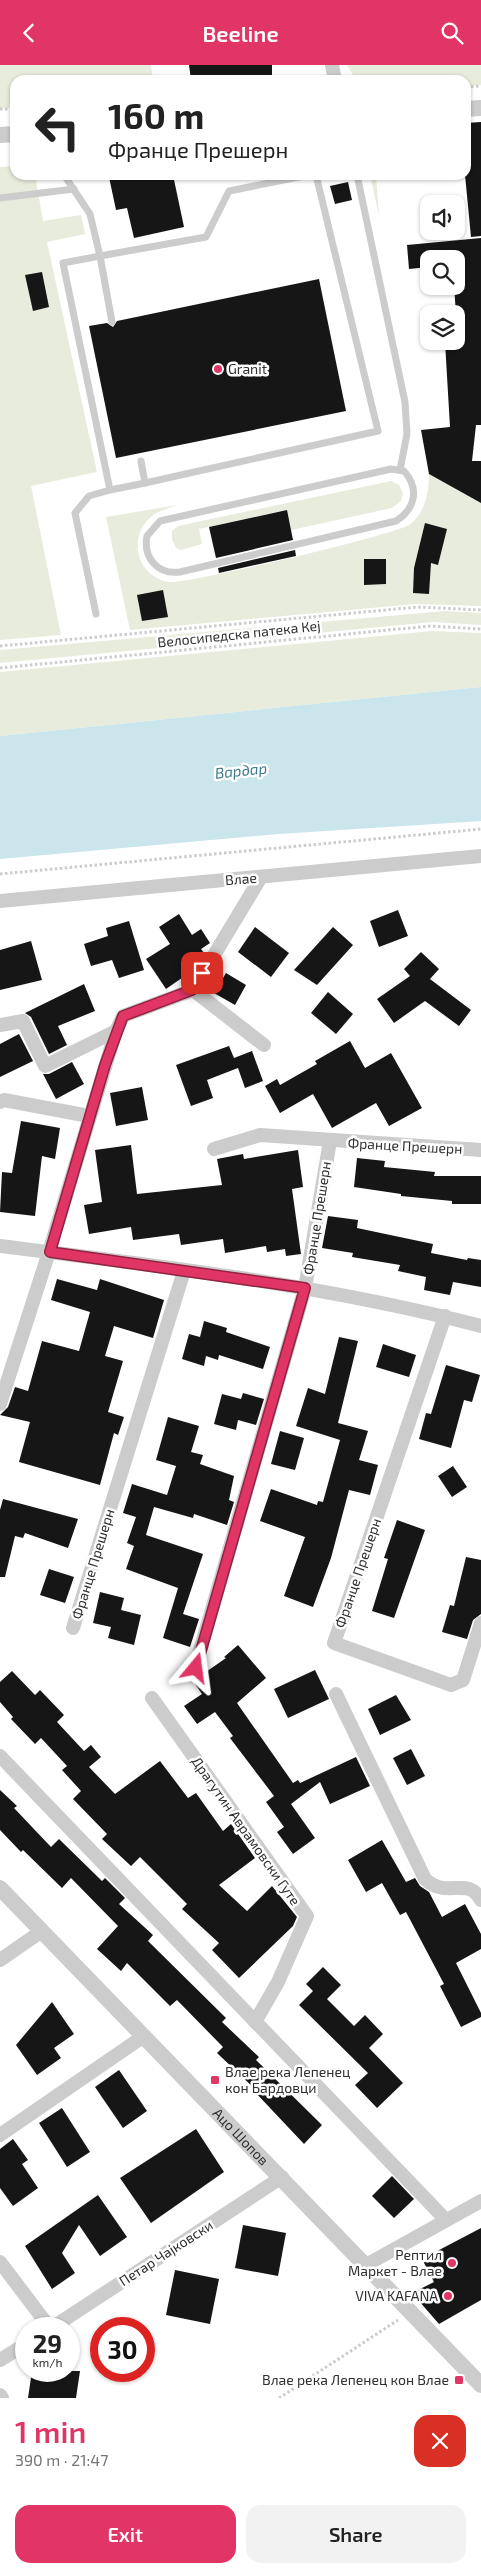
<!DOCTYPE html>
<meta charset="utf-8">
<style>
:root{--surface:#fff;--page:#f2f2f2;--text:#222;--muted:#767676;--accent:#e13665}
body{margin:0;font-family:"Exo 2",sans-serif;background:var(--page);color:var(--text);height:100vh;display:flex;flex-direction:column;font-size:19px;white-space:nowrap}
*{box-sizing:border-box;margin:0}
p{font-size:16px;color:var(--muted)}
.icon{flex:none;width:28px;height:28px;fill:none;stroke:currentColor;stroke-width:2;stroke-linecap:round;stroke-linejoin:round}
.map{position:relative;height:2333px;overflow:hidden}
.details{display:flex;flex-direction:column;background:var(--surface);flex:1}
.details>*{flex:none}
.guide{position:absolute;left:10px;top:10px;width:461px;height:105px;border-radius:15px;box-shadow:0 1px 4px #0004;background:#fff;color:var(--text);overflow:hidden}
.tools{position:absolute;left:420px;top:130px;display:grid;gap:10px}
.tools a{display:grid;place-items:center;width:45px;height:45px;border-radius:10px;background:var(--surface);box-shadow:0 1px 4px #0004;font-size:25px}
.speed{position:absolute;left:15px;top:2252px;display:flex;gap:10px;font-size:25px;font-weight:700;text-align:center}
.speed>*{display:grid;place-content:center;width:65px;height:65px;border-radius:50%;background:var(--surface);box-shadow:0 1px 4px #0004;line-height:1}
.speed small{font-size:12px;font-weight:400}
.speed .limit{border:8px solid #d22;background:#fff;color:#111}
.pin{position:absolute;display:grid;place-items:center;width:42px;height:42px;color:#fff;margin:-21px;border-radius:10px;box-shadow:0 2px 8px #0006}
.me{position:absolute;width:55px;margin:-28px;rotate:16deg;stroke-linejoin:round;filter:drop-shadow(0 0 4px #0008)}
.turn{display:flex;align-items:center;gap:18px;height:105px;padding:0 15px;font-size:22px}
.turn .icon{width:65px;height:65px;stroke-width:2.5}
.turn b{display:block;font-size:35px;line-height:42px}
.round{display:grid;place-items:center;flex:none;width:52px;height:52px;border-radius:15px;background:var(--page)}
.overview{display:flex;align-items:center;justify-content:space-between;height:85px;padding:0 15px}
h1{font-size:30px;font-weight:600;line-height:38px;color:var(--accent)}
.primary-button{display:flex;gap:10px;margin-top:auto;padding:10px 15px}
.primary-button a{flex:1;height:58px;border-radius:15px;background:var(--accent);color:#fff;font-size:20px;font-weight:600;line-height:58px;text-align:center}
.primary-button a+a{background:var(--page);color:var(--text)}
header{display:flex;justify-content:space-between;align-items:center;height:65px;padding:0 15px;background:var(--accent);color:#fff;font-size:22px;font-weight:600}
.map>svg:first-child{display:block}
.green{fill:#e8ecdd}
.water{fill:#cae5eb}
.building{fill:#161616}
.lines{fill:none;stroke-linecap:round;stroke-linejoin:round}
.path{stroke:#ccc;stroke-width:3;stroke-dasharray:2.5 2.5;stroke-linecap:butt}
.service{stroke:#ccc;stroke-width:7}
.minor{stroke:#ccc;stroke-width:14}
.tertiary{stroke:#ccc;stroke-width:16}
.route-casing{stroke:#922342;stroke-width:12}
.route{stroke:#e13665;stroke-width:9}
.poi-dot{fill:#e13665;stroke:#fff;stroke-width:2}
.labels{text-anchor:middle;stroke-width:5;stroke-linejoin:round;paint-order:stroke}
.poi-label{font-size:14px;fill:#2f2f2f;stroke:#fff;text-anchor:end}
.street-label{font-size:14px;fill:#2f2f2f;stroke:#fff}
.water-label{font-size:15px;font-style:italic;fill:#3d7b8a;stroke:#fff}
</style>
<header><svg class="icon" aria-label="back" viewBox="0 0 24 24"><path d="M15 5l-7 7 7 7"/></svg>Beeline<svg class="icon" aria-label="search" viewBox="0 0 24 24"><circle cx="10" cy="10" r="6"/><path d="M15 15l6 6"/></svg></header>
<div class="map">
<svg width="481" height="2333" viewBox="0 0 481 2333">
<rect width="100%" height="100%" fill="#fff"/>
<g class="green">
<path d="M0,0H151L153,15H15V43H0Z"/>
<path d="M347,0H481V20L466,21V15H356Z"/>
<path d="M15,101V110H35L43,156L81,150L85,169L47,177L97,407L31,421L61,570L0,575V102Z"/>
<path d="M370,110H376L379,151Z"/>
<path d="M429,409L481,438V541L415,539L130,565L106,452L177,440C166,444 154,447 147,456C128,478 139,512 169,517C185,520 393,470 409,460C425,449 429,427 429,409Z"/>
<path d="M391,416L399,420L403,429L401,436L392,443L291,465L286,445L199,464L202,479L181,485L176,483L172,474V466L178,461Z"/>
<path d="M445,546L481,548V560L433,557L0,598V585Z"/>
<path d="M432,566L481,568V622L0,671V607Z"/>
</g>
<path class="water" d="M481,622V756L279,769L0,794V671Z"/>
<g class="building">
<path d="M189,0H272V10L191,15Z"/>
<path d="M481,57V171L471,172L465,110L466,58Z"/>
<path d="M116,110H173L184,162L134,173L127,143L116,145L109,112Z"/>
<path d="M348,117L352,135L335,139L330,121Z"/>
<path d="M481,173V360H476L472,396H481V438L429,409L421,365L450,362L445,277L458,276L454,221H456V194H429V202L409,204L407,180Z"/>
<path d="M42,207L49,242L33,246L25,210Z"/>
<path d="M319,214L346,346L116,393L89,261L107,258L113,262L117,256Z"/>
<path d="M287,445L293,475L216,493L209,462Z"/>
<path d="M425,458L447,464L438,500L431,498L429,529L413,528L414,503Z"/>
<path d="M295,485L296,491L219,508L218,503Z"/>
<path d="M364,494H386V519L364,520Z"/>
<path d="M163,525L168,552L142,556L137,530Z"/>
<path d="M398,845L408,871L379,882L370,856Z"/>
<path d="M179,849L192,870L201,864L210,878L201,884L204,888L184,900L189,908L166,924L146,894L170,879L159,862Z"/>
<path d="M129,856L144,905L119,913L112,895L91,901L84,879L108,871L106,863Z"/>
<path d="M255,862L289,888L271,912L238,887Z"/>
<path d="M333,862L353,880L317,920L294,905Z"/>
<path d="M31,876L42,915L0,925V885Z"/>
<path d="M421,887L439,904L430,914L471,945L459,961L425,936L394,958L377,934L410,911L404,904Z"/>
<path d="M226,908L246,920L235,940L214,928Z"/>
<path d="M84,919L95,946L58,961L67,980L49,989L31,952L25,948Z"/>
<path d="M328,927L353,949L336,969L311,948Z"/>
<path d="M19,969L33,996L0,1012V979Z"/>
<path d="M350,976L365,1003L391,988L422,1043L389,1061L376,1038L332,1063L313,1029L280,1048L265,1021L277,1014L280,1020L317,999L315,996Z"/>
<path d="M229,981L234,993L252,986L263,1016L245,1023L238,1003L207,1015L213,1033L191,1041L176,1000Z"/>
<path d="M72,997L84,1019L56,1034L43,1009H49Z"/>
<path d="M142,1022L148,1055L116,1061L110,1028Z"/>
<path d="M21,1056L60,1063L55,1094L42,1091L35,1151L0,1147L2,1107L12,1108Z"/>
<path d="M131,1080L137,1129L222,1120L217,1094L243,1089L244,1094L298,1085L303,1122L292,1124L301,1189L286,1191L285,1184L267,1187L266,1181L225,1188L223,1174L181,1180L179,1169L133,1175L131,1162L89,1169L84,1140L102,1137L95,1085Z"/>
<path d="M357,1093L385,1096L384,1102L435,1107L434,1111H481V1139H452V1136L401,1131V1129L354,1122Z"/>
<path d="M328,1151L358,1155L357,1163L433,1179L431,1188L467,1195L468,1193L481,1195V1222L453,1217L450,1230L424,1225L426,1212L398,1206L400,1200L352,1192L353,1188L322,1183Z"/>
<path d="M57,1214L97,1225L100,1214L164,1235L153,1273L114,1261L105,1291L123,1296L108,1347L124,1352L118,1370L114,1368L100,1420L19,1397L30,1357L0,1350L8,1342L15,1322L28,1326L42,1276L79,1286L90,1247L51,1235Z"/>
<path d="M204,1256L227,1263L226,1267L270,1282L263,1304L219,1290L218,1295L206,1291L204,1301L182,1294L189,1269L200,1272Z"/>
<path d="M339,1272L358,1276L338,1358L368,1366L359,1395L378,1400L370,1430L349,1425L331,1493L313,1542L284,1531L305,1472L260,1456L271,1424L317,1440L318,1436L323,1437L340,1375L296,1361L308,1323L325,1329Z"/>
<path d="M383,1279L416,1290L409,1312L376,1302Z"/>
<path d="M446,1300L480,1310L472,1337L464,1335L451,1383L419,1374L426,1348L431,1349Z"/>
<path d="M243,1328L264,1334L256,1360L238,1355L236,1365L214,1359L222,1329L241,1334Z"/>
<path d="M168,1352L199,1361L191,1387L203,1390L200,1399L234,1411L229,1435L234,1437L227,1460L194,1449L193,1453L154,1442L146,1470L203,1489L183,1549L199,1554L190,1582L163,1573L178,1523L126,1504L134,1481L127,1478L136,1452L123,1448L132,1419L167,1430L176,1401L156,1395Z"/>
<path d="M280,1366L304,1373L295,1405L271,1399Z"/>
<path d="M453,1401L467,1422L452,1432L438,1411Z"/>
<path d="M3,1434L78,1454L68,1483L25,1468L23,1473L15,1471L5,1512H0V1445Z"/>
<path d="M397,1455L425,1465L394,1553L372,1546L388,1494L384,1493Z"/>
<path d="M466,1492L481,1495V1549L473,1555L467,1574L442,1567L450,1540L454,1541Z"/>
<path d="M49,1504L74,1512L65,1538L40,1530Z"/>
<path d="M100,1527L124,1533L121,1545L141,1550L134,1580L108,1573L111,1562L93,1558Z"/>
<path d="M238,1580L266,1613L237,1638L293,1718L298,1715L300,1718L356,1692L370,1721L330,1739L320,1717L291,1739L315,1773L293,1789L277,1767L284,1762L266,1737L274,1731L230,1673L233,1671L215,1647L197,1659L184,1641L202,1629L193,1616L226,1593L224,1592Z"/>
<path d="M315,1605L329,1634L288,1653L274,1624Z"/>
<path d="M12,1606L35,1630L40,1625L64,1650L57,1657L84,1686L91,1680L101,1692L89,1702L115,1729L160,1696L188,1733L196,1728L223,1766L231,1759L255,1793L219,1820L247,1846L272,1821L297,1852L293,1861L239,1913L212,1885L219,1878L182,1844L187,1839L140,1792L131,1801L102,1774L107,1769L73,1734L81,1726L62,1705L67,1701L41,1673L35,1679L11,1654L13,1652L0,1637V1617Z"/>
<path d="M396,1630L411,1655L380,1670L368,1644Z"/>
<path d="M411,1684L425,1711L407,1720L393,1693Z"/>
<path d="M0,1725L17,1741L14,1743L51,1782L59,1774L102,1816L105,1813L125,1833L119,1839L153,1870L148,1876L226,1953L222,1957L259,1992L256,1995L322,2060L304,2079L254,2026L256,2025L217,1988L223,1982L177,1935L170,1941L127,1898L121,1906L97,1884L118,1861L71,1813L62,1823L23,1785L21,1787L0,1765Z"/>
<path d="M382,1775L406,1817L415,1813L420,1821L429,1827L442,1852L465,1839L481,1869V1884L456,1898L481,1948V1952L461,1962L440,1921L444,1919L406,1847L400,1850L382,1818L366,1827L348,1795Z"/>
<path d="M323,1902L341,1920L327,1934L354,1961L365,1950L383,1969L369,1983L403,2018L377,2043L355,2020L368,2008L299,1940L313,1926L306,1919Z"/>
<path d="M52,1937L74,1969L54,1983L61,1993L37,2010L16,1980Z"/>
<path d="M119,2005L147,2046L123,2063L95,2022Z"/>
<path d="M62,2043L90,2087L67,2102L39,2058Z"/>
<path d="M196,2064L224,2107L151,2158L120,2113Z"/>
<path d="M13,2074L28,2095L22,2099L38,2123L13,2141L0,2123V2084Z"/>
<path d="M392,2111L414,2134L394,2153L372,2131Z"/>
<path d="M98,2130L127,2172L100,2191L79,2160L62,2188L75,2208L52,2224L25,2181Z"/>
<path d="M243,2160L286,2168L278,2211L235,2203Z"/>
<path d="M481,2163V2235L439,2259L412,2228L434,2217L422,2194Z"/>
<path d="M175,2205L219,2214L210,2259L166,2250Z"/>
<path d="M32,2306H80L76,2333H28Z"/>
</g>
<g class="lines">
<g class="path">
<path d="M466,22L481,21"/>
<path d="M0,44H15"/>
<path d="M0,581L418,542L481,545"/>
<path d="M0,603L430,561L481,564"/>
<path d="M0,809L481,764"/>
<path d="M279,2333L398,2255"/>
</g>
<g class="service">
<path d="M64,110L90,149L100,191L63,198L110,425L89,431L75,448L96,549"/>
<path d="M357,110L405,337L407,369L400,405"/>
<path d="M0,133L74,124"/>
<path d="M112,257L100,191L206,172L229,126L309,110"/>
<path d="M391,404L404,406C420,424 415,444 396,456L180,507C157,510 143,492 147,471L160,456Z"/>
<path d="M145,418L378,366L316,110"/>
<path d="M110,425L145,418L141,396"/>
</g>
<g class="minor">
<path d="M332,0L335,15"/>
<path d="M0,836L481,791"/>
<path d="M193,925L264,980"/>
<path d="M0,960L23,956L45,1001L116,966L49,1187L0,1339"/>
<path d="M116,966L123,951L193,925L261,812"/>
<path d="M0,1037L4,1035L89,1051"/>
<path d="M214,1084L260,1070L481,1085"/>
<path d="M0,1181C161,1201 324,1220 481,1261"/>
<path d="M445,1251L334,1578L451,1620L463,1615L481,1558"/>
<path d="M73,1563L184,1206"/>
<path d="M195,1603L305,1223L330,1076"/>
<path d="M336,1629L425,1814C447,1835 467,1810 481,1835"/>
<path d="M152,1633L307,1851L278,1917L255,1957"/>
<path d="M0,1691L446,2155"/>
<path d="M0,1895L42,1866"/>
<path d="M0,2070L144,1971"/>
<path d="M0,2197L50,2263"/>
<path d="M366,2200L481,2136"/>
<path d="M50,2264L282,2112"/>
<path d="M0,2295L26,2279"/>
<path d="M0,2330L2,2333"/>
</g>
<g class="tertiary">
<path d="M466,44L481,43"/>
<path d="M0,70L15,69"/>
<path id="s1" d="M0,1823L481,2320"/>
</g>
</g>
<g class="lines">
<defs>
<path id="route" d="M196,1603L305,1223L50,1187L105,1000L123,951L192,925L202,908"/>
</defs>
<use href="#route" class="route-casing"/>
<use href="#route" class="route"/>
</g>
<g class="poi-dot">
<circle cx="218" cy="304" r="5"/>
<rect x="210" y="2010" width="10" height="10" rx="2.5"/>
<circle cx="452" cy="2198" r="5"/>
<circle cx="448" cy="2231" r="5"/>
<rect x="454" y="2310" width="10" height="10" rx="2.5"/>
</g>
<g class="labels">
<g class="poi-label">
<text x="228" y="309" text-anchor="start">Granit</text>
<text x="225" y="2012" text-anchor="start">Влае река Лепенец<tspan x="225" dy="16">кон Бардовци</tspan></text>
<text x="442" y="2195">Рептил<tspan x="442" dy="16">Маркет - Влае</tspan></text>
<text x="438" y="2236">VIVA KAFANA</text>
<text x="449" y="2320">Влае река Лепенец кон Влае</text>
</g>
<g class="street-label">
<text transform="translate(239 569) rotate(-6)" y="5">Велосипедска патека Кеј</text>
<text transform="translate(241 814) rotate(-5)" y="5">Влае</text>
<text transform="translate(405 1081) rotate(3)" y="5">Францe Прешерн</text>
<text transform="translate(317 1153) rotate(-81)" y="5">Франце Прешерн</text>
<text transform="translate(93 1499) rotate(-73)" y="5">Франце Прешерн</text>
<text transform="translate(358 1508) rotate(-71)" y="5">Францe Прешерн</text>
<text transform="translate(246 1766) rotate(55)" y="5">Драгутин Аврамовски Гуте</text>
<text dy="5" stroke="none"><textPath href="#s1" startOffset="346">Ацо Шопов</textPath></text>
<text transform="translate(166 2188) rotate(-33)" y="5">Петар Чајковски</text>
</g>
<g class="water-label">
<text transform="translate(241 706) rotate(-6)" y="5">Вардар</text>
</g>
</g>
</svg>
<div class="tools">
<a><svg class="icon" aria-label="sound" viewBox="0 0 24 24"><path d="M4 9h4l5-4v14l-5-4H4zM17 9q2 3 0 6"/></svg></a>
<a><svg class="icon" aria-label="search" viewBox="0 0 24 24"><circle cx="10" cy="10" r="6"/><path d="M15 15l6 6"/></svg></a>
<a><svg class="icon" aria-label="layers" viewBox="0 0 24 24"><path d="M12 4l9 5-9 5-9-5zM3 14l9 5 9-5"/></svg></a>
</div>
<div class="speed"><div>29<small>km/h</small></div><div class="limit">30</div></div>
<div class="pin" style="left:202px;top:908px;background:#d93025"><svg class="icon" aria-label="arrive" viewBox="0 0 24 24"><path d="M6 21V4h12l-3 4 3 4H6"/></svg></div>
<svg class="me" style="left:196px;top:1603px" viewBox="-20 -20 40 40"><path d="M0-17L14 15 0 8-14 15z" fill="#e13665" stroke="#fff" stroke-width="4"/></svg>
<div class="guide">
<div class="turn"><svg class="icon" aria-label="left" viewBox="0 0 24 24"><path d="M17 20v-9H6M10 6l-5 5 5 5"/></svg><div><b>160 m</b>Францe Прешерн</div></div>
</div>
</div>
<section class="details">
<div class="overview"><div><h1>1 min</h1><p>390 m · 21:47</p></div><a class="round" style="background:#d93025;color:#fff"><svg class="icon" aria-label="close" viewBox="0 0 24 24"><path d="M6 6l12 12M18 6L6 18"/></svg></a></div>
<div class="primary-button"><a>Exit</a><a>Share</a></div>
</section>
